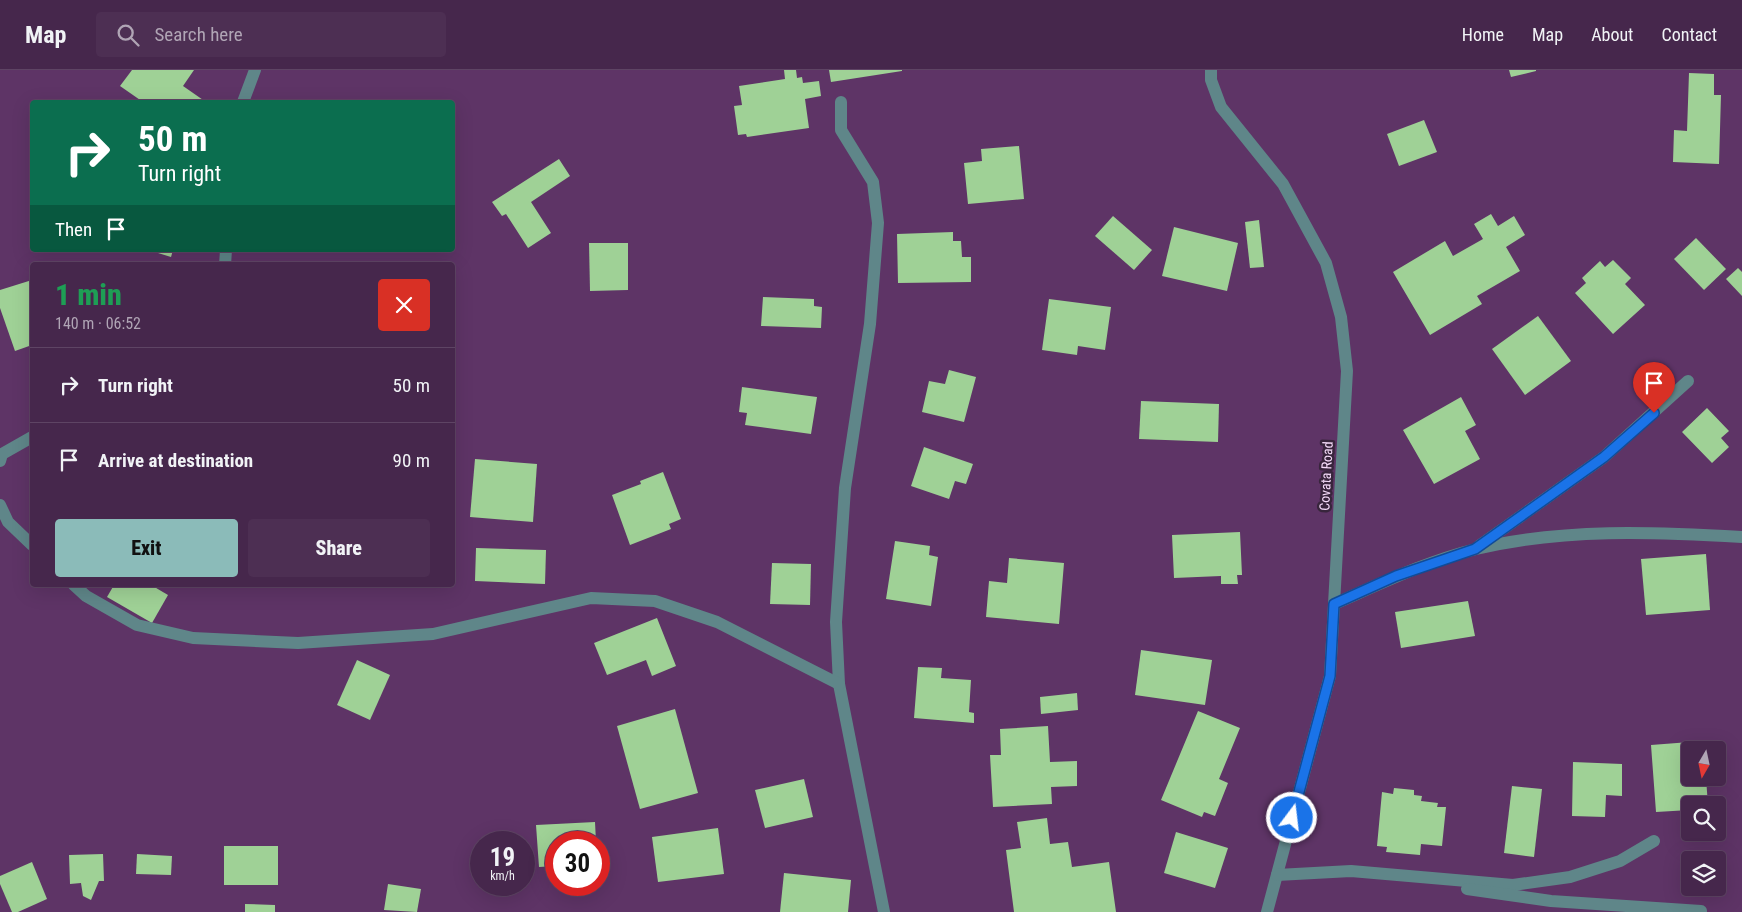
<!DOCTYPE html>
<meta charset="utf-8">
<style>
:root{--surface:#46274c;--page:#4d2f53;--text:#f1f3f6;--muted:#b0a5b5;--line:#5e4464;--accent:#8bbbb9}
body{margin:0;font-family:"Roboto Condensed",sans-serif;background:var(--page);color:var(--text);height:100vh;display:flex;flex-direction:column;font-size:19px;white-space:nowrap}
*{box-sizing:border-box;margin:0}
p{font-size:16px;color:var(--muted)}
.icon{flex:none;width:28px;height:28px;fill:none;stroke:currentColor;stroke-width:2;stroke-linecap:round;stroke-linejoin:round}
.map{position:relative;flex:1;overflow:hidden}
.panel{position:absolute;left:30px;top:192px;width:425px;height:325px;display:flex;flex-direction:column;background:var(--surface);border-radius:5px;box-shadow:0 5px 20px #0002,0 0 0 1px var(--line)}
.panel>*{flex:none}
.top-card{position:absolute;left:30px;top:30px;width:425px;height:152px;border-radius:5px;box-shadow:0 5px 20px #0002,0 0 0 1px var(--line);background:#0b6e4f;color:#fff;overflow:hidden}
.needle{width:32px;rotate:189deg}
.tools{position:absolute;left:1681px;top:671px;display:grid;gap:10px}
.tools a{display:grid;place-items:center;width:45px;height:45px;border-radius:5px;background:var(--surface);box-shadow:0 5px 20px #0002,0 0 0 1px var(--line);font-size:25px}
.speed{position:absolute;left:470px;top:761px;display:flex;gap:10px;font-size:25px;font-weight:700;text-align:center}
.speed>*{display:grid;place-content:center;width:65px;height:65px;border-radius:50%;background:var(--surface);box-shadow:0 5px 20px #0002,0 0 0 1px var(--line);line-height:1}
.speed small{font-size:12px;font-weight:400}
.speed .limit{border:8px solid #d22;background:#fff;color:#111}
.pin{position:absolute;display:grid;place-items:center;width:42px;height:42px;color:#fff;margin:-51px -21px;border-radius:50% 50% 50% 0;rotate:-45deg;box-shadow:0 0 5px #0007}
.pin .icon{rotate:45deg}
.me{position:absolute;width:55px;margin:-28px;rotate:15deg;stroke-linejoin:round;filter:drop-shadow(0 0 4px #0008)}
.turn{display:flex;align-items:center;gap:18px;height:105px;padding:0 25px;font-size:22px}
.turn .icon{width:65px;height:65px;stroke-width:2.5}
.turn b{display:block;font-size:35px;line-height:42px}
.then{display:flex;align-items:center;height:48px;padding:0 25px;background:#0003;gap:10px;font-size:19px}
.round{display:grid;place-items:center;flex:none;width:52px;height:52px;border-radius:5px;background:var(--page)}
.summary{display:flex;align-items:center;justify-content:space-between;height:85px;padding:0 25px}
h1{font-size:30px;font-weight:800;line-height:38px;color:#1e9e55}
.button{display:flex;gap:10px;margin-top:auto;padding:10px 25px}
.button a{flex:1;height:58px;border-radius:5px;background:var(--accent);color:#111;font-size:20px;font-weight:800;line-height:58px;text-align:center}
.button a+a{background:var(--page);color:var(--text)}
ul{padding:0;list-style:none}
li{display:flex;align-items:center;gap:15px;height:75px;padding:0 25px;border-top:1px solid var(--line)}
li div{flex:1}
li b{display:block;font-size:19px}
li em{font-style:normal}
header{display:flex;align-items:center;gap:30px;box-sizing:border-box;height:70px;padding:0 25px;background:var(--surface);border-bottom:1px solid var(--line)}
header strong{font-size:24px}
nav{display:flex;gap:28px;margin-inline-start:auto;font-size:18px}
.search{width:350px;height:45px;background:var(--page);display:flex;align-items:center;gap:12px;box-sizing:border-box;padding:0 18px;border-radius:5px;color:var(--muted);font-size:19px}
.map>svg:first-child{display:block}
.building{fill:#9fd196}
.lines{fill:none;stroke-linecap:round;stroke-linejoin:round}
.minor{stroke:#5f8689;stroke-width:12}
.route-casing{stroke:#114b97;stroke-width:12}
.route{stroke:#1a73e8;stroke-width:9}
.labels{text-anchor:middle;stroke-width:5;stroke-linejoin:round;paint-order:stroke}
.street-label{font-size:14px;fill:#f5dbf9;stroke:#38253c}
</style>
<header>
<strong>Map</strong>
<div class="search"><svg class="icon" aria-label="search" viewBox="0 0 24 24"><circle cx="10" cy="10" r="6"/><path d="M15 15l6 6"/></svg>Search here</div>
<nav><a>Home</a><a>Map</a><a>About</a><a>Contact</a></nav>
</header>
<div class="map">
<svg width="1742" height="842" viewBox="0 0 1742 842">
<rect width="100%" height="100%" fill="#5e3466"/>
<g class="building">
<path d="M132,0H194L183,16L206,32H143L120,16Z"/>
<path d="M784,0H796L797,8L802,7L803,13L819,11L821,26L805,29L809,58L747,67L746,64L738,65L734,36L742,35L739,16L785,9Z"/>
<path d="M829,0H902V1L831,12Z"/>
<path d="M1509,0H1536V1L1511,7Z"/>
<path d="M1689,3L1714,4V25H1721L1719,94L1673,92L1674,60L1687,61Z"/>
<path d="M1424,50L1437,82L1399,96L1387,64Z"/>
<path d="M1019,76L1024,129L968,134L964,93L982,91L981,79Z"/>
<path d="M559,89L570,106L531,132L551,163L528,178L506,144L502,146L492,132Z"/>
<path d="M1491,144L1498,156L1514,146L1525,165L1506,177L1520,201L1477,226L1482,234L1430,265L1393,202L1445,171L1453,186L1483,169L1474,154Z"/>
<path d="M1113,146L1152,180L1134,200L1095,166Z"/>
<path d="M1259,150L1264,197L1250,198L1245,152Z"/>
<path d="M1174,157L1238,173L1227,221L1162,206Z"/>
<path d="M953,162V171H961L962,187H971V212L898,213L897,164Z"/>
<path d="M1696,168L1726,199L1704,220L1674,189Z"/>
<path d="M589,173H628V220L590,221Z"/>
<path d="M159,180H173L171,187L158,183Z"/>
<path d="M1613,190L1631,208L1625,214L1645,235L1613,264L1575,223L1586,213L1582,208L1600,191L1605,197Z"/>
<path d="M1738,198L1742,202V226L1726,209Z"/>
<path d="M32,210V275L15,281L0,238V220Z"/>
<path d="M763,227L814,229V236L822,237L821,258L761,256Z"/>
<path d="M1049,229L1111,237L1105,280L1078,276L1077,285L1042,280Z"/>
<path d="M1538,246L1571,291L1525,325L1492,279Z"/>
<path d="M949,300L976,307L964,352L922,342L929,311L945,314Z"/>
<path d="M742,317L817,327L811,364L745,355L747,343L739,342Z"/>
<path d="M1461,327L1476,355L1465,361L1480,389L1434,414L1403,360Z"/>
<path d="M1141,331L1219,334L1218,372L1139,369Z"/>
<path d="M1707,338L1729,361L1721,368L1729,377L1712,393L1682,362Z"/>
<path d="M924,377L973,394L966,414L955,411L949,429L911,416Z"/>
<path d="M475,389L537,394L533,452L470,447Z"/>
<path d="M663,402L681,449L669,454L671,459L630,475L612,425L641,414L640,411Z"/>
<path d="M1240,462L1242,505H1237L1238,514H1221V506L1174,508L1172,465Z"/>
<path d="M895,471L930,476L929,485L938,487L931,536L886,529Z"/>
<path d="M476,478L546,480L545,514L475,511Z"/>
<path d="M1706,484L1710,540L1646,545L1641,489Z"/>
<path d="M1009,488L1064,493L1059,554L986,547L989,511L1007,513Z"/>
<path d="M772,493L811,494L810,535L770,534Z"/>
<path d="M114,515H151L168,525L152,553L107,527Z"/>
<path d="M1468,531L1475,566L1401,578L1395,542Z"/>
<path d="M657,548L676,596L652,606L646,590L607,605L594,573Z"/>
<path d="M1141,580L1212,590L1205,635L1135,625Z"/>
<path d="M357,590L390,605L370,650L337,635Z"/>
<path d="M918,597L942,598L941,608L971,610L969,642L974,643V653L914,648Z"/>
<path d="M1077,623L1078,640L1041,644L1040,627Z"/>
<path d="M675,639L698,723L640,739L617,656Z"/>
<path d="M1198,641L1240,658L1219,709L1228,713L1215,746L1204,742L1202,747L1161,730Z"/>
<path d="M1048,656L1050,692L1077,691V716L1051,717L1052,734L993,737L990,685H1001L1000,659Z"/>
<path d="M1703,671L1704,680H1690V708H1706L1708,735H1690V740L1656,742L1651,675Z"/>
<path d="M1573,692L1622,694V726L1606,725L1605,747L1572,746Z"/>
<path d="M804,709L813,747L765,758L755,720Z"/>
<path d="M1512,716L1542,719L1534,787L1504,783Z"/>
<path d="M1394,718L1414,720V725L1422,726L1421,731L1438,733L1437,737H1446L1442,776L1421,774L1420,785L1386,782L1387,777L1377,776L1382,722L1393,724Z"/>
<path d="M1047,748L1050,774L1068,772L1072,797L1109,792L1116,842H1014L1006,780L1021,778L1017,752Z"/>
<path d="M595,752L596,772H556V796L539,797L536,755Z"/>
<path d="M718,758L724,804L658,812L652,767Z"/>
<path d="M1176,762L1228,778L1215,818L1164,803Z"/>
<rect x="224" y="776" width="54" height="39"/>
<path d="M103,784L104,811H99L91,830L83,826L81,813L70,814L69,785Z"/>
<path d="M137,784L172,786L171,805L136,804Z"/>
<path d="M32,792L47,829L18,842H12L0,814V806Z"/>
<path d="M784,803L851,810L848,842H780Z"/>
<path d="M388,814L421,819L417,842L384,840Z"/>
<path d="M245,834L275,835V842H245Z"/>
</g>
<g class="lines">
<g class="minor">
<path d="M1211,0V10L1221,37L1283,114L1326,193L1341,247L1347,301L1330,606L1267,842"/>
<path d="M243,32L255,0"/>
<path d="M841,32V60L873,112L878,153L870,254L845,418L836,552L839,614L884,842"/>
<path d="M225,195L226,180"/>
<path d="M0,391L2,384L32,367"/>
<path d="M0,435L8,452L32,475"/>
<path d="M1479,476L1604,387L1688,311"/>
<path d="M74,515L86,526L137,555L193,568L298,573L433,564L591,528L655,531L717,552L839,614"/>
<path d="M1334,534C1380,514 1427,491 1476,479C1563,458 1654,462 1742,467"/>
<path d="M1277,805L1351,801L1513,815L1570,807L1620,791L1654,771"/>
<path d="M1467,819L1551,831L1701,841"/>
</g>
</g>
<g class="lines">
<defs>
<path id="route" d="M1292,748L1330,606L1334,534L1396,506L1475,479L1604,387L1654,343"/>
</defs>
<use href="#route" class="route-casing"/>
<use href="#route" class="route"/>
</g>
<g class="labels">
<g class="street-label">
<text transform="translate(1326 406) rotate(-87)" y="5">Covata Road</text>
</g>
</g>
</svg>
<div class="tools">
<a><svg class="needle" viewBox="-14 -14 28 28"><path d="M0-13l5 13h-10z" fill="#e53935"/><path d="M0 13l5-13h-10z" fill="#b0a5b5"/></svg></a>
<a><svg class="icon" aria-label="search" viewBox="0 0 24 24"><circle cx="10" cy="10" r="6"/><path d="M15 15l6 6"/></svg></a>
<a><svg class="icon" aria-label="layers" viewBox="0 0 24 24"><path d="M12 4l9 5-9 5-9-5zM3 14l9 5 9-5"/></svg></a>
</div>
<div class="speed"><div>19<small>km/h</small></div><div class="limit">30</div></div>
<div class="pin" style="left:1654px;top:343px;background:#d93025"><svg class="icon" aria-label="arrive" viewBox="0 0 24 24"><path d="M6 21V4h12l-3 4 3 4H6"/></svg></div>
<svg class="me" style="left:1292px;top:748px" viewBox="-20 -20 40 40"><circle r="17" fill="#1a73e8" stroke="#fff" stroke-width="3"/><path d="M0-11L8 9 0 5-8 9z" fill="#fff"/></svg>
<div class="top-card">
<div class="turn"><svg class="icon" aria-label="right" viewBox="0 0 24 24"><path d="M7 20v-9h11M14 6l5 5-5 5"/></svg><div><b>50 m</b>Turn right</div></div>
<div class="then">Then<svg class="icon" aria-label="arrive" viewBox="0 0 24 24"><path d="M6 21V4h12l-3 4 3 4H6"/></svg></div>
</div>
<section class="panel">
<div class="summary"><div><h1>1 min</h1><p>140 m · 06:52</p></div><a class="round" style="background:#d93025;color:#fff"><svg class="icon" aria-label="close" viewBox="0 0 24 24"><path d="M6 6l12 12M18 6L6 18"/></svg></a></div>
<ul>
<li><svg class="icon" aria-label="right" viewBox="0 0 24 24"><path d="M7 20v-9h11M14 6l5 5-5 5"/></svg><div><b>Turn right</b></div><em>50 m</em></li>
<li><svg class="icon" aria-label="arrive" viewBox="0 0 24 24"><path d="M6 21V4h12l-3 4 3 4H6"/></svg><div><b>Arrive at destination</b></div><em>90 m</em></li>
</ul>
<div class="button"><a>Exit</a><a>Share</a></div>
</section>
</div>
